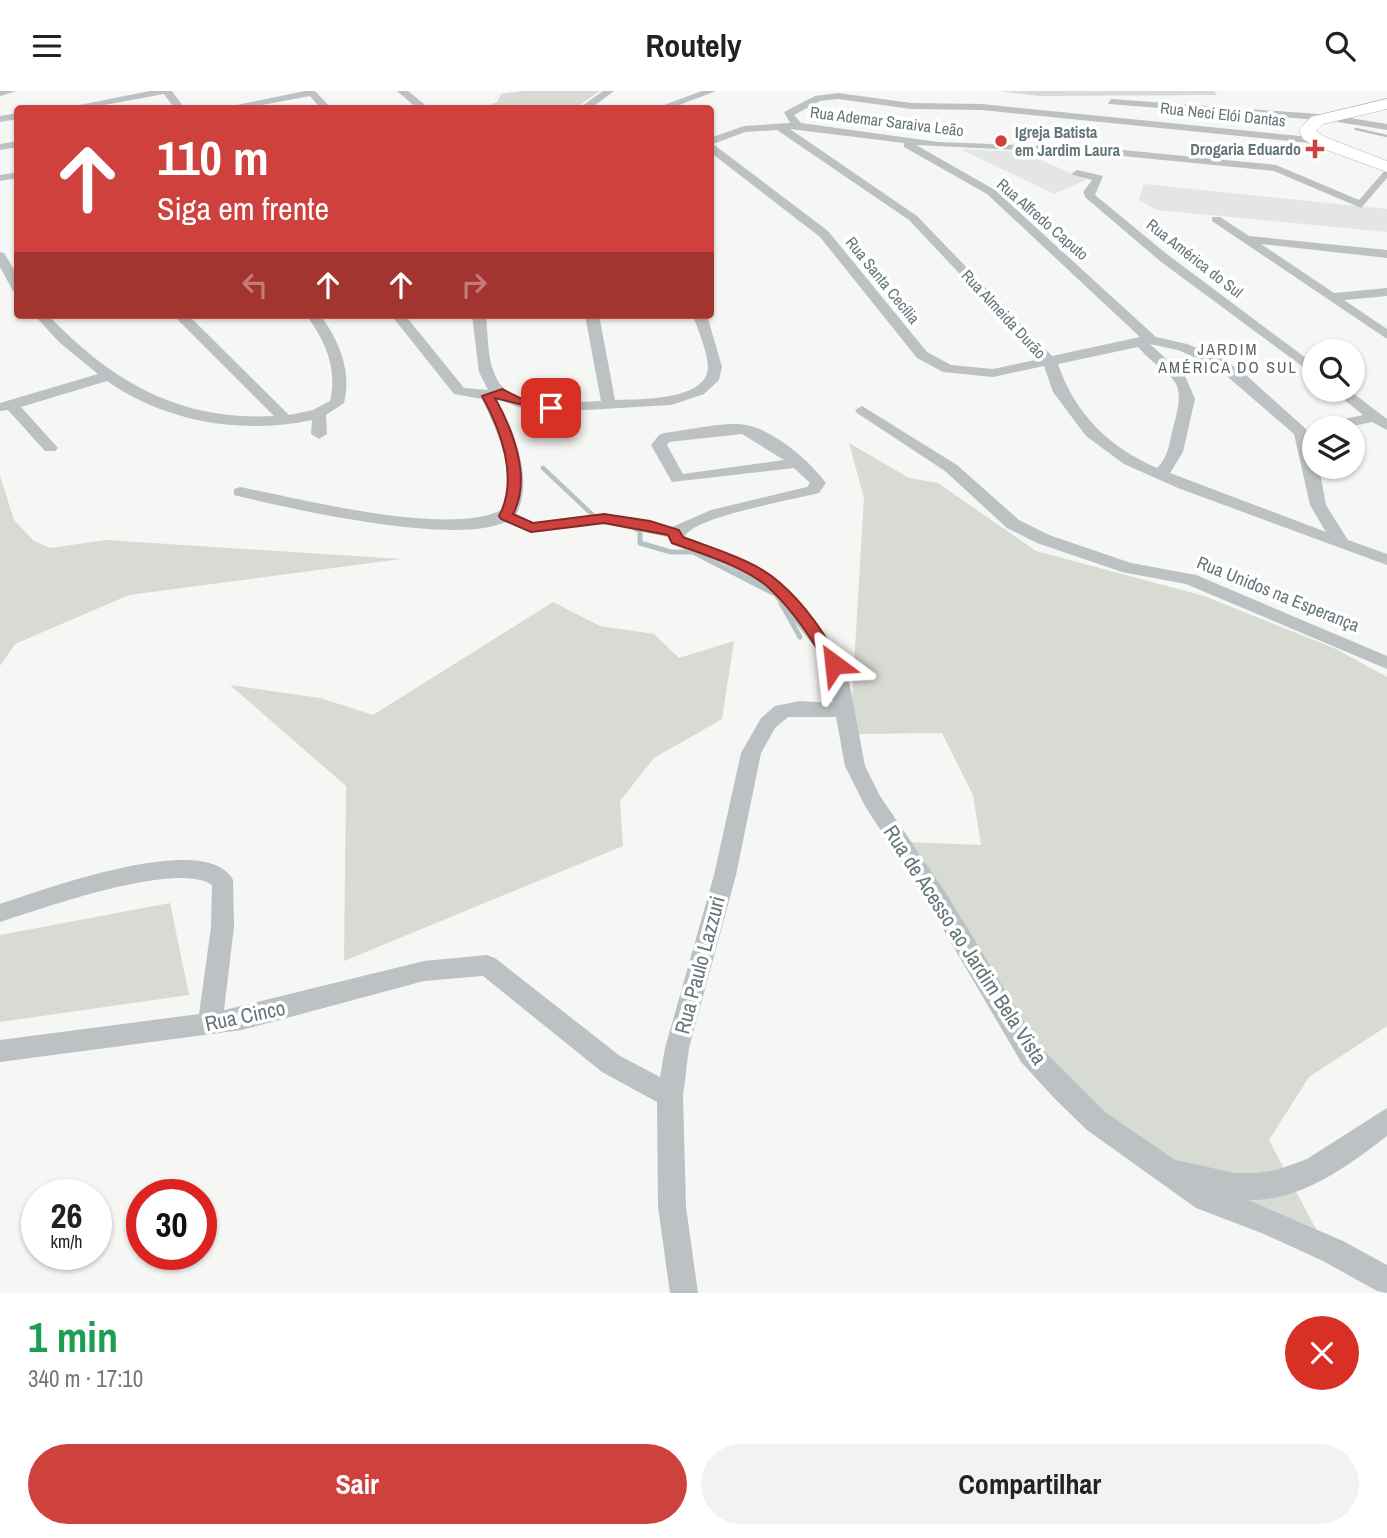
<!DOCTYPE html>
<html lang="pt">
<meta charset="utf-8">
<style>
:root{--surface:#fff;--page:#f2f2f2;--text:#222;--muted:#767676;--accent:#ce413c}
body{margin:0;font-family:"Archivo Narrow",sans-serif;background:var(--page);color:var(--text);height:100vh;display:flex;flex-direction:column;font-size:26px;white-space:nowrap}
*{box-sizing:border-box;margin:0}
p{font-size:23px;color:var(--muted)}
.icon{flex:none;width:38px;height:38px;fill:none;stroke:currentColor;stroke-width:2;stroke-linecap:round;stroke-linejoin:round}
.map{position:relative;height:1202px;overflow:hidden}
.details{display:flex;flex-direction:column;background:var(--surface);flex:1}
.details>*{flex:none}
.banner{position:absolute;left:14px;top:14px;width:700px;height:214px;border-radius:7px;box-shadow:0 2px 5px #0004;background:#ce413c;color:#fff;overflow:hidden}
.fabs{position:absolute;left:1302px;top:248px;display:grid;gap:14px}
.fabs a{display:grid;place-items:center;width:63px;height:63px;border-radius:50%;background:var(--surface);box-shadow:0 2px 5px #0004;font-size:35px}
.speed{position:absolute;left:21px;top:1088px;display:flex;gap:14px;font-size:35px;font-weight:700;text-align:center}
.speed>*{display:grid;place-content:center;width:91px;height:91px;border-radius:50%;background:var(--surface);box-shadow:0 2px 5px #0004;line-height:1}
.speed small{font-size:18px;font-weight:400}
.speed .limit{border:10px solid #d22;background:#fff;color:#111}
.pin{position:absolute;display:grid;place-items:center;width:60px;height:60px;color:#fff;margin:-30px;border-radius:14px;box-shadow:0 4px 10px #0006}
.me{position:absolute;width:77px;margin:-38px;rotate:330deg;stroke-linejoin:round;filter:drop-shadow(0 0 5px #0008)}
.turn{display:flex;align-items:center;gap:24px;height:147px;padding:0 28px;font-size:32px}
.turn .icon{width:91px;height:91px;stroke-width:2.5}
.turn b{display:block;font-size:49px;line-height:60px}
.lanes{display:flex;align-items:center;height:66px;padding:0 28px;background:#0003;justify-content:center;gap:35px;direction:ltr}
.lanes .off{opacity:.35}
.round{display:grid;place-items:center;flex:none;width:74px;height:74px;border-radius:37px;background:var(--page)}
.overview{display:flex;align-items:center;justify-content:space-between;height:119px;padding:0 28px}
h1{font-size:42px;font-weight:800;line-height:52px;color:#1e9e55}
.primary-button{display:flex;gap:14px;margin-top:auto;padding:14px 28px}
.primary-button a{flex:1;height:80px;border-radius:42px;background:var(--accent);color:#fff;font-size:28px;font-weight:800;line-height:80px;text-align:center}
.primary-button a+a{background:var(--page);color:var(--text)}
header{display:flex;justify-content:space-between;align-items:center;height:91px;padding:0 28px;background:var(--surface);font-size:32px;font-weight:800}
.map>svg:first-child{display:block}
.built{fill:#e4e6e4}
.green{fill:#d7dbd3}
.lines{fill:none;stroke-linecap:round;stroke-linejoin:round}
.stream-far2{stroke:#b5c2c4;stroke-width:2.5}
.stream-far1{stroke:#b5c2c4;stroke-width:4.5}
.stream{stroke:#b5c2c4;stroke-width:5}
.primary-casing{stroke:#b0b5b7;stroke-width:1}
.street{fill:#bcc1c3;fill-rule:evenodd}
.primary{fill:#fff;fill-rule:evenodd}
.route{fill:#ce413c;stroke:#862a27;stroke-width:2}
.poi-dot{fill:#ce413c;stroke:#fff;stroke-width:2.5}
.labels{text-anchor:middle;stroke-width:7;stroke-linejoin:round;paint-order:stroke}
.far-street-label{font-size:16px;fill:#65767b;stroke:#fff}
.far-poi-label{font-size:16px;font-weight:bold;fill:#65767b;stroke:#fff;text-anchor:start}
.far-neighbourhood-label{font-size:16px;letter-spacing:2px;fill:#566367;stroke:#fff}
.street-label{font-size:18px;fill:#65767b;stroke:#fff}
.near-street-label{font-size:21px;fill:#65767b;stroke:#fff}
</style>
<header><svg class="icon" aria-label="menu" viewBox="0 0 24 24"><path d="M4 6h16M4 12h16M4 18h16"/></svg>Routely<svg class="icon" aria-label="search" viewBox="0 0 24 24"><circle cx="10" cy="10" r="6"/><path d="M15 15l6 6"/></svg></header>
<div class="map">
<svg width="1387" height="1202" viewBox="0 0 1387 1202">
<rect width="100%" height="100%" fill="#f6f6f4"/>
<g class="built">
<path d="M960,58L1023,61L1086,89L1054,103Z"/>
<path d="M1144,93L1387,118V141L1157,119L1139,109Z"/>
</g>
<g class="green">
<path d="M523,0H600L575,17H482L497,11L501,3Z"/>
<path d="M999,0H1214L1217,4L1039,5Z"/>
<path d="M849,352L909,387L938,392L1036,460L1204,505L1336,558L1387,586V935L1309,986L1269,1049L1318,1142L1211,1096L1103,1022L1054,980L907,751L981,754L973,704L942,642L857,643L851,624L864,407Z"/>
<path d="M0,385L14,429L34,450L50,457L106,449L401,468L129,504L15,553L0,575Z"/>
<path d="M553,511L600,535L654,543L679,567L734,550L722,628L654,667L620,710L623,755L344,870L346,695L230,594L320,607L373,624Z"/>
<path d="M170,812L189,904L0,931V844Z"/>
</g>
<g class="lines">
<path class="stream-far2" d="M1356,38L1387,45"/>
<g class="stream-far1">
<path d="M543,377L597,428"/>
<path d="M636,438L640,440"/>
</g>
<g class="stream">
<path d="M636,438H640V452L671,461H693L773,502"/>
<path d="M781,512L800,546"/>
</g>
<defs>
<path id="primary" d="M1387,8V18L1323,33L1316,40L1325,46L1387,70V81L1313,54L1303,48L1299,39L1311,26Z"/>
</defs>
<use href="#primary" class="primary-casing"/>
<g class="street">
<path d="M0,0H17L0,5Z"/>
<path d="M150,0H172L185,18H175L164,3L83,18H59Z"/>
<path d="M305,0H315L332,18H321L310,5L241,18H217Z"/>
<path d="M397,0H408L430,18H418Z"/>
<path d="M603,0H614L590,18H578Z"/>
<path d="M702,0H716L669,18H653Z"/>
<path d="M838,2L911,12L982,13L1319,47L1324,50L1319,53L982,19L911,18L838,8L820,10L794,24L801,32L938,51L1102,57L1276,74L1359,109L1387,77V87L1361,117L1274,80L1102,63L916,54L995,99L1156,246L1187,253L1225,269L1247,285L1306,338L1314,355V376H1319L1326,414L1348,449L1387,463V474L1178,397L1124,373L1086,345L1053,301L1044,275L993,286L943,281L917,267L820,146L710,61V47L744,35L790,32L784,21L815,5ZM790,38L904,52V56L987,103L1140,246L1052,265L917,125ZM777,39L909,129L1040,268L993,278L951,274L927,261L828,140L713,53L745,41ZM1150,253L1178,259L1215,275L1294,343L1310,414L1326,441L1170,382L1183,361L1195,308L1185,285ZM1138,256C1170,292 1189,281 1173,337C1169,352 1169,365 1157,377C1109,356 1075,323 1058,273Z"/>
<path d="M1111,8L1332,24L1387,33V39L1332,30L1108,13Z"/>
<path d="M18,22V28L0,31V25Z"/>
<path d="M18,50V56L0,59V53Z"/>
<path d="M1077,79L1103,85L1095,104L1168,164L1314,273V284L1160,170L1086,107L1083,101L1092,89L1073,84L1072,82Z"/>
<path d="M18,81V87L0,90V84Z"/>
<path d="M1212,126H1220L1249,145L1387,159V167L1261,153L1334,202L1387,197V205L1344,209L1387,238V248L1212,130Z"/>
<path d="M0,161L4,162L18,185V201L13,200L0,176Z"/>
<path d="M34,224H48C112,291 179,330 274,325L173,224H188L289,324L313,319L330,310C338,278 325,249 306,224H320C339,249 352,280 344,312L326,324L327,343L319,348L311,343L312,329C243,344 165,331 107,290L21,316L58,357L55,360H45L8,319L0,320V312L98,283L60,252Z"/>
<path d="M391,224H405L464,297L488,299L479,281L472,224H486C488,243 487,267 495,284C509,320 570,311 601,310L585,224H599L615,309C638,308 706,310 708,277C708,261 698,240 693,224H707L722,276L719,289L704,303L671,314L551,321L518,316L496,307C513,340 535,387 516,424L533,432L604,423L672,436L711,419L807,396L810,392L794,377L672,391L651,354L659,344L664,342C686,340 725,330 746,334C774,339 810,370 826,392L819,402C796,408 689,427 685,446L733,464L780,490L834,554L849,590L865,675L880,705L946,802L1039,955L1105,1021L1175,1069L1235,1082H1256L1277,1079L1307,1068L1387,1017V1045C1348,1075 1300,1111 1248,1109L1343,1150L1387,1174V1202L1377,1200L1323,1170L1264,1143L1196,1117L1087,1039L1055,1008L1021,971L930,816L865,715L845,675L836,626H788L775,637L761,662L736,784L689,957L683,1005L686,1116L698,1202H670L658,1116L657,1011L602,981L483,885L424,890L242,939L0,971V949L199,923L211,836L212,794C177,769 41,818 0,831V813C43,799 207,738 233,789L234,836L224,919L424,870L487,864L495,867L620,965L660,986L665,957L714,784L741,662L761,627L775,615L800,610L833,612L818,560L768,498L721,472L671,453L668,446L604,433L531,442L505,431C456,455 290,418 234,404V398L240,396C301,408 448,446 502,419C518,385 497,339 482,308L454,303ZM742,343L784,369L683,383L667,354L669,351Z"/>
<path d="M1332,299H1349L1387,328V339L1372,331L1339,338H1314V342L1311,341V335L1363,324Z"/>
<path d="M862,315L957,374L1019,429L1049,444L1131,472L1196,484L1387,565V578L1186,493L1122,481L1037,452L1007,437L945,380L857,322L855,319Z"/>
</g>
<use href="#primary" class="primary"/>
</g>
<path class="route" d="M502,298L526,310L557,317L551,321L495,307C513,339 532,388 513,423L533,432L604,423L650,430L679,439L683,446C714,458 755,469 780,492C806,514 825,544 842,573L840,577H829C812,549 794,520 770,498C747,476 702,463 672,452L668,444L604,432L531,441L501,428L499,425C519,388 501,339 482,305Z"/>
<g class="poi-dot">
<circle cx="1001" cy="50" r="7"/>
<path d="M1311.5 47.5h7v7h7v7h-7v7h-7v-7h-7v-7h7z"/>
</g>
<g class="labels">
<g class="far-street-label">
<text transform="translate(1223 23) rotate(6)" y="6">Rua Neci Elói Dantas</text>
<text transform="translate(887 30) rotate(7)" y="6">Rua Ademar Saraiva Leão</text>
<text transform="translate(1043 128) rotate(41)" y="6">Rua Alfredo Caputo</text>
<text transform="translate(1195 167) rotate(38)" y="6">Rua América do Sul</text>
<text transform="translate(883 189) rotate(51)" y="6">Rua Santa Cecília</text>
<text transform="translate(1004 223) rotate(47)" y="6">Rua Almeida Durão</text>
</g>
<g class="far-poi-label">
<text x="1015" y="47">Igreja Batista<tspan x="1015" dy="18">em Jardim Laura</tspan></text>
<text x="1301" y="64" text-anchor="end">Drogaria Eduardo</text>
</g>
<g class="far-neighbourhood-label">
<text x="1228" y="264">JARDIM<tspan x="1228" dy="18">AMÉRICA DO SUL</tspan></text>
</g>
<g class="street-label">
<text transform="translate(1278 503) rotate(22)" y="6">Rua Unidos na Esperança</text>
</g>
<g class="near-street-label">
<text transform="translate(965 854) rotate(57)" y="7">Rua de Acesso ao Jardim Bela Vista</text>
<text transform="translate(700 874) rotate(-75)" y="7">Rua Paulo Lazzuri</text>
<text transform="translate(245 925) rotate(-12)" y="7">Rua Cinco</text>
</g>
</g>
</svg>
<div class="fabs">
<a><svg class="icon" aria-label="search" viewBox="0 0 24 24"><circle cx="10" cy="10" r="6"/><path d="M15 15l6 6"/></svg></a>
<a><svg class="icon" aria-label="layers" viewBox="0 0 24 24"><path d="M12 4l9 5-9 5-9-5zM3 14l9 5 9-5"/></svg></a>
</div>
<div class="speed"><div>26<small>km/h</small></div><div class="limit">30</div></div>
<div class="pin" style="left:551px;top:317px;background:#d93025"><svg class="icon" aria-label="arrive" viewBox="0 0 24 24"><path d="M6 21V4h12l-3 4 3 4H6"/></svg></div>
<svg class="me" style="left:834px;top:573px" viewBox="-20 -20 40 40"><path d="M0-17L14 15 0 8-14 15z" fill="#ce413c" stroke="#fff" stroke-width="4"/></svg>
<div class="banner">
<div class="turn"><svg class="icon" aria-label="ahead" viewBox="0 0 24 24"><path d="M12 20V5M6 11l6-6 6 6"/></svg><div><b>110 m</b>Siga em frente</div></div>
<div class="lanes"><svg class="icon off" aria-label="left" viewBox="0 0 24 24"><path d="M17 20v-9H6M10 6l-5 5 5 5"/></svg><svg class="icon" aria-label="ahead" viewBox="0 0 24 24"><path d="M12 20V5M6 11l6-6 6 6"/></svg><svg class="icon" aria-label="ahead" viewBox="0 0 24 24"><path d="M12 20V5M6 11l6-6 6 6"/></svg><svg class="icon off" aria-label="right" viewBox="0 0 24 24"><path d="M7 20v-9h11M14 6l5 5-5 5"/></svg></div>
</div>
</div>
<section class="details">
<div class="overview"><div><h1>1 min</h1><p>340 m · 17:10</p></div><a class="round" style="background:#d93025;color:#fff"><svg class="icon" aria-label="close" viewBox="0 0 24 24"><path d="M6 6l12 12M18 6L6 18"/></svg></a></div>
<div class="primary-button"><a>Sair</a><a>Compartilhar</a></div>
</section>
